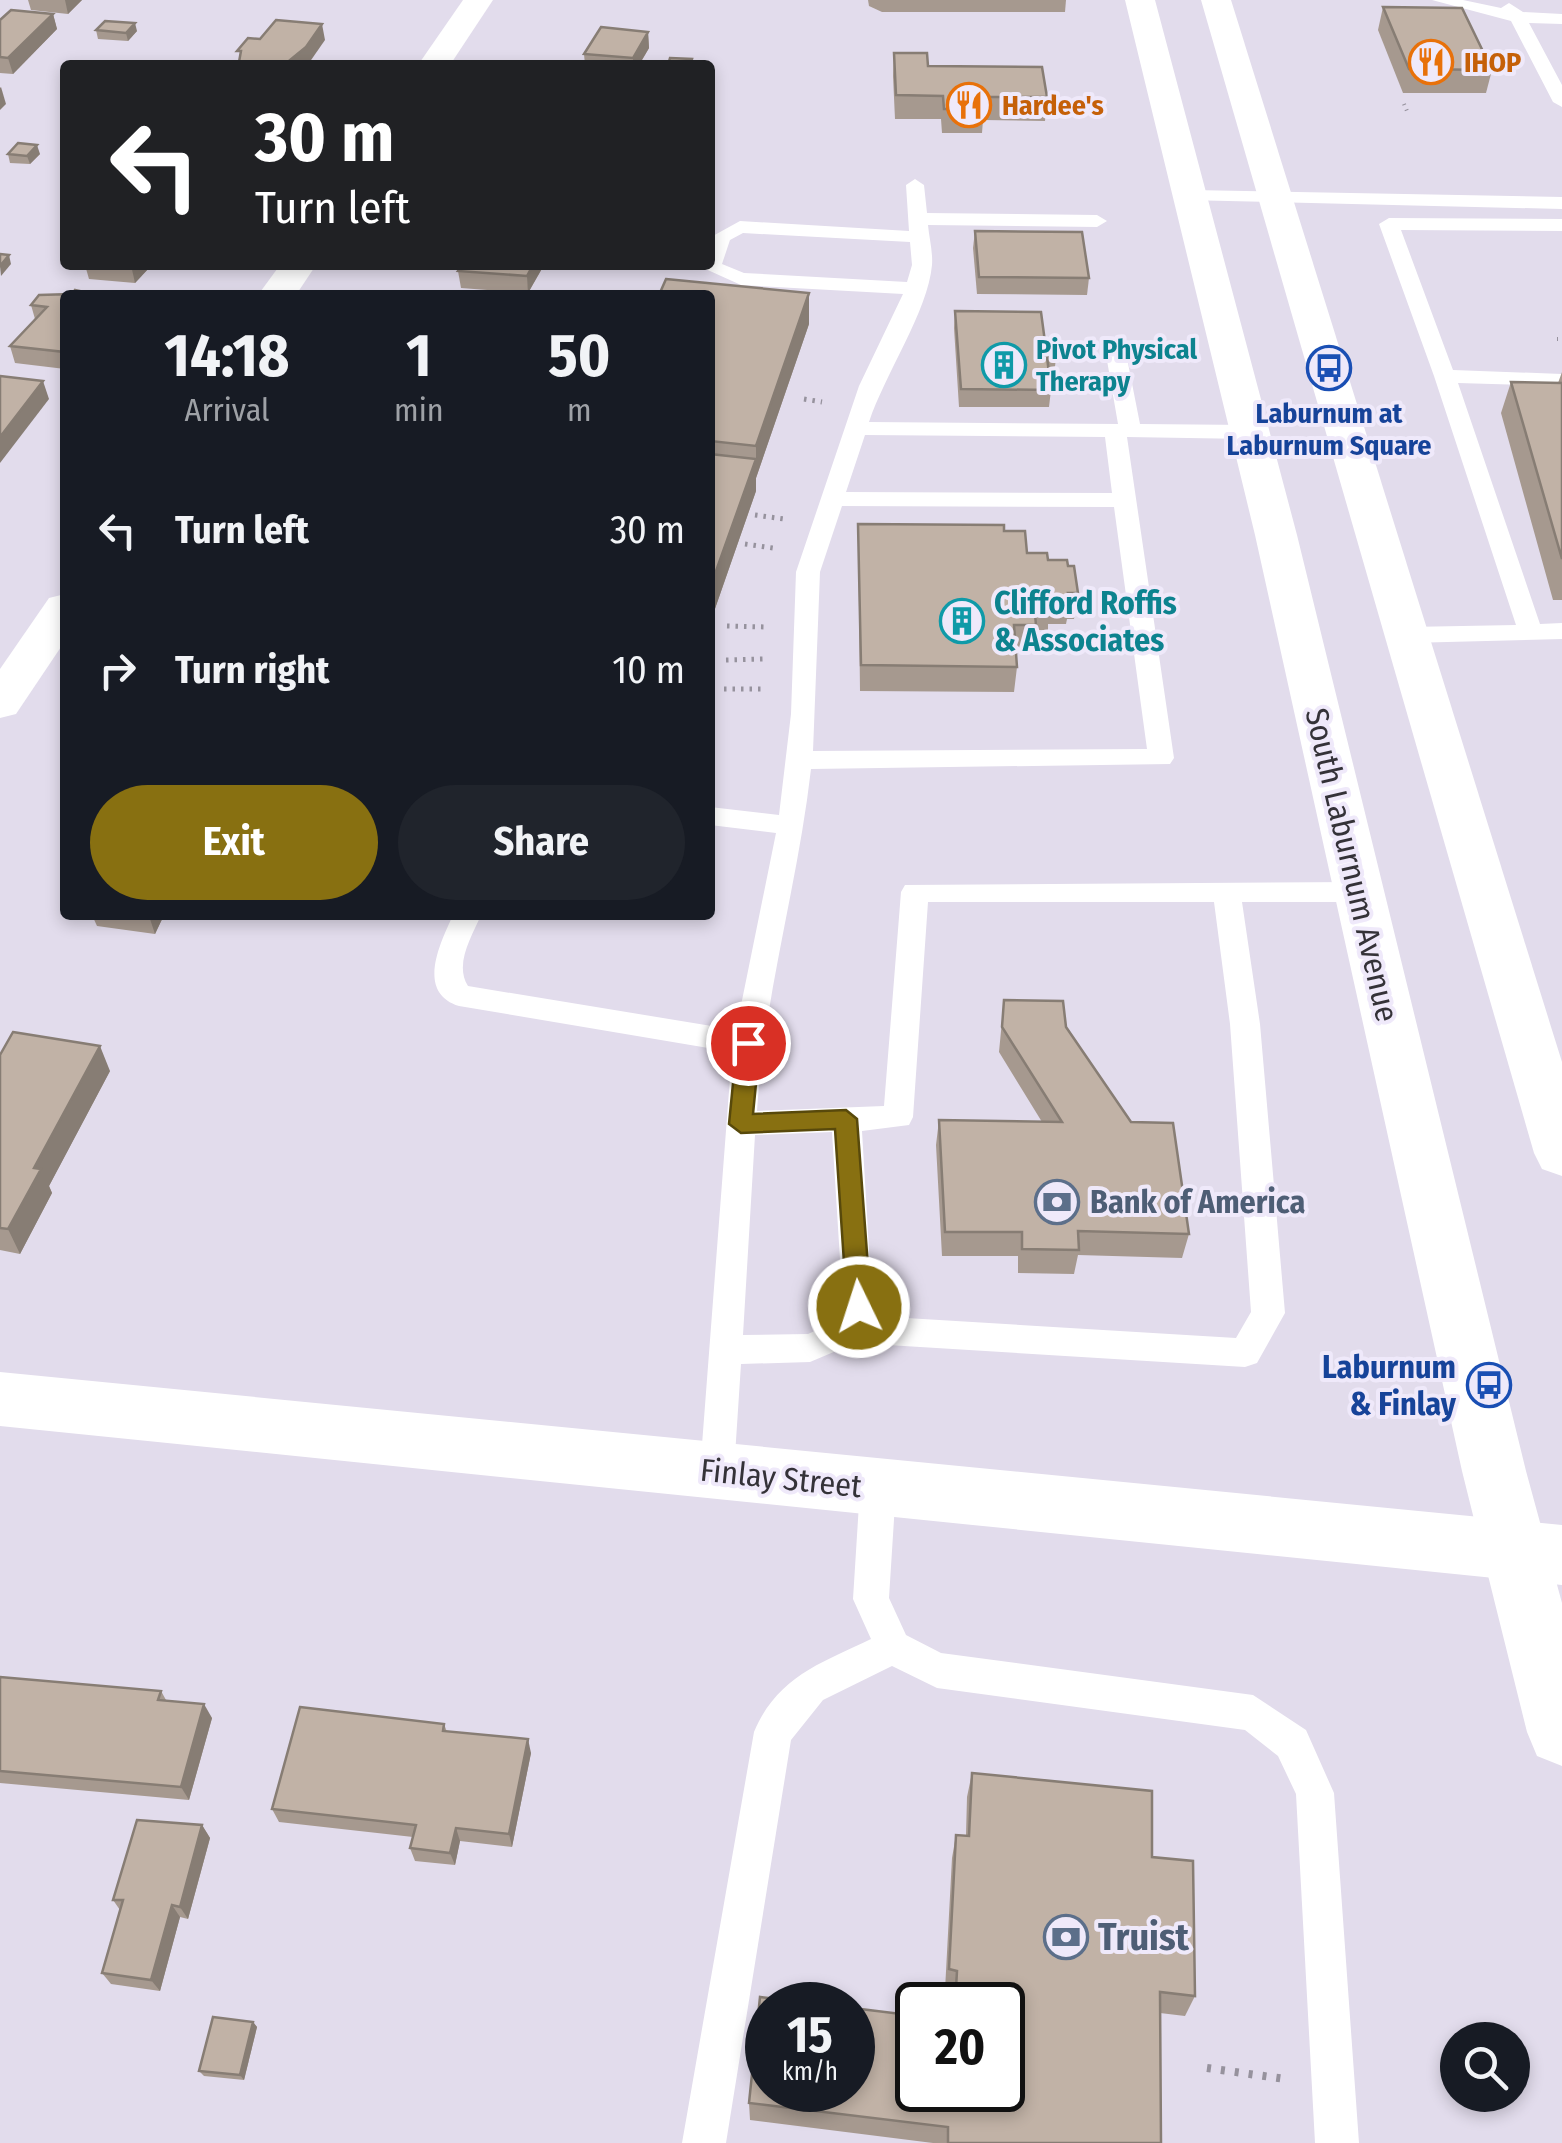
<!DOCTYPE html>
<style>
:root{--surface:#171b24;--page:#20242c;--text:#f1f3f6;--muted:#9ea1a6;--accent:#887011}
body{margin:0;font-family:"Fira Sans Condensed",sans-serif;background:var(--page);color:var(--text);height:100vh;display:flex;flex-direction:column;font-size:38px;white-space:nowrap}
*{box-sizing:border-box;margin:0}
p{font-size:32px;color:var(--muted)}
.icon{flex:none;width:55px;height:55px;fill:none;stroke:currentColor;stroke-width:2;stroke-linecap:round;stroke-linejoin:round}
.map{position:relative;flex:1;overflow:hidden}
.side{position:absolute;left:60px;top:290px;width:655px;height:630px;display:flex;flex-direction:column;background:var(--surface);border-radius:10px;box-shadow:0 5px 15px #0003}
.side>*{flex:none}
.top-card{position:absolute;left:60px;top:60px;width:655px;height:210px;border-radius:10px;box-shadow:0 5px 15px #0003;background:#202124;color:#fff;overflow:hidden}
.controls{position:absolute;left:1440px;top:2022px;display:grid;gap:20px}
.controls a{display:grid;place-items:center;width:90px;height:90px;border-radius:50%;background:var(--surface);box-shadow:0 5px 15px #0003;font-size:50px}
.speed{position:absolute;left:745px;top:1982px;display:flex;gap:20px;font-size:50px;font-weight:700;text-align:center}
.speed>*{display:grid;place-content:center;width:130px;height:130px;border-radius:50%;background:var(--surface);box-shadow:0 5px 15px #0003;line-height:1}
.speed small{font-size:25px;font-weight:400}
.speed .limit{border:5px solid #111;border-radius:15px;background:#fff;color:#111}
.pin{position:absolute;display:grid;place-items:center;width:85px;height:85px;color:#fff;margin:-42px;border:5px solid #fff;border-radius:50%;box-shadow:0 2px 10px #0007}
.me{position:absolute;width:110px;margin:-55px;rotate:356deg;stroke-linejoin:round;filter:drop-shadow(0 0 8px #0008)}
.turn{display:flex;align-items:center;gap:35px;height:210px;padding:0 30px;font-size:45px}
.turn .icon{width:130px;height:130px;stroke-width:2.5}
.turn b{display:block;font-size:70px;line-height:85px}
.eta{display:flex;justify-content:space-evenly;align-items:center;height:170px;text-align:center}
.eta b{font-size:60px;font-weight:700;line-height:70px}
.button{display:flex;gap:20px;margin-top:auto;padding:20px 30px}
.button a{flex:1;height:115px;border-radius:60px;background:var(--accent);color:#fff;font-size:40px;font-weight:700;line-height:115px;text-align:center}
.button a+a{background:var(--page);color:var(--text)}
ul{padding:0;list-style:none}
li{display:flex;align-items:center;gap:30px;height:140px;padding:0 30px}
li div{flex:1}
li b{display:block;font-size:38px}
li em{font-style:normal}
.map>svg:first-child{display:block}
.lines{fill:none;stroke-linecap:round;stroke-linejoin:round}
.path-far2{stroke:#96929d;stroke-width:4;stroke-dasharray:1 5;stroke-linecap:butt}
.path-far1{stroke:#96929d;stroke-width:5;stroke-dasharray:2.5 6;stroke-linecap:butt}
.path{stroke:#96929d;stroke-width:8;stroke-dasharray:4 10;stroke-linecap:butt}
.service{fill:#fff;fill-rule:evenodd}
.minor{fill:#fff;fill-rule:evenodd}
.primary{fill:#fff;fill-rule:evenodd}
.wall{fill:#a6998f}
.shaded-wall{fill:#877d74}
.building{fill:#c1b2a6;stroke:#877d74;stroke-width:2.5}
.route{fill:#887011;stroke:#58490b;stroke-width:2.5}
.labels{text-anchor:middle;stroke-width:8;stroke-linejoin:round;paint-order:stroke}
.far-food-label{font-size:28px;font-weight:bold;fill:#c56008;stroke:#efe9fa;text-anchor:start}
.far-culture-label{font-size:28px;font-weight:bold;fill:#0d838f;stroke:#efe9fa;text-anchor:start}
.far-transit-label{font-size:28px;font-weight:bold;fill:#164399;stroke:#efe9fa}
.culture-label{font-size:32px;font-weight:bold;fill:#0d838f;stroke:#efe9fa;text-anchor:start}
.street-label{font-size:32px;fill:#343238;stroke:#efe9fa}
.service-label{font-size:32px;font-weight:bold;fill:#4e5e75;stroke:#efe9fa;text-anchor:start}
.transit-label{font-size:32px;font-weight:bold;fill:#164399;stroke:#efe9fa;text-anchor:end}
.near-service-label{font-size:38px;font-weight:bold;fill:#4e5e75;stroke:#efe9fa;text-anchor:start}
</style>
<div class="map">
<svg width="1562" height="2143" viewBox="0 0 1562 2143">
<rect width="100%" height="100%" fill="#e2dcec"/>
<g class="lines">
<g class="path-far2">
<path d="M1404,104L1407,111"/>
<path d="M1557,339H1562"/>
</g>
<g class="path-far1">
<path d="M804,399L822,402"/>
<path d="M755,515L784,519"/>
<path d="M745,544L773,548"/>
<path d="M727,626L766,627"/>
<path d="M726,660L764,659"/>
<path d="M724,689H763"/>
</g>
<path class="path" d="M1207,2068L1285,2079"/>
<g class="service">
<path d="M1432,0H1463L1501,8L1509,3L1523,12L1562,14V24L1529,23L1562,85V107L1553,102L1511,21Z"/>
<path d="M915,179L924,185L927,213L1097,215L1107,221L1097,227L928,225C929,237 933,252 932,265C928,311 885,374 869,422L1118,424L1104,343L1114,337L1124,343L1140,424L1249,425L1260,432L1249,439L1127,437L1174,758L1170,764L811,769C798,884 764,996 757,1111L884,1106L901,892L905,885L1357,882L1367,885L1371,892L1367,899L1357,902H1242L1260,1024L1285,1313L1257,1363L1245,1367L855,1343L810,1362L741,1364L734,1471L729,1482L717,1487L705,1482L700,1471L732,1052L459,1006C415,992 441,942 453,915H481C472,936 454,964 468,986L736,1030L776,833L710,825V807L779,815L791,714L796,572L859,386L903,294L741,285L701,267L710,265L711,237L740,221L909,231L906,185ZM743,233L910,242L912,265L907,282L744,273L722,264L730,240ZM865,435L1105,437L1112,493L846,492ZM842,506L1114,507L1147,749L813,751L820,572ZM928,902H1214L1230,1024L1251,1312L1236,1338L873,1316L862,1131L909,1125L913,1117ZM832,1132L843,1307L839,1320L808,1334L743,1335L755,1135Z"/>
<path d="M1191,190L1562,197V209L1184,200V192Z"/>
<path d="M1389,218L1562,219V231L1401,230L1453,370L1562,374V386L1458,383L1540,624L1562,623V639L1408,643L1396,635L1408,627L1516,625L1434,376L1379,224Z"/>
<path d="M878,1472L890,1477L896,1488L889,1598L906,1635L941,1653L1253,1695L1306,1730L1334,1793L1359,2143H1315L1296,1794L1278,1756L1245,1730L937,1688L892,1666L823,1700L791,1740L726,2143H682L754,1732C777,1677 821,1663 871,1639L853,1599L860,1488L866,1477Z"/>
</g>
<g class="minor">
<path d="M463,0H493L450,65H418Z"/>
<path d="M280,265H316L296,295H258Z"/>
<path d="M65,594V641L16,714L0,718V669L49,598Z"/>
<path d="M0,1372L1562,1525V1585L0,1426Z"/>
</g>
<g class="primary">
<path d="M1125,0H1155L1297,535L1526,1471L1562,1603V1766L1537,1756L1527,1732L1462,1471L1255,535Z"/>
<path d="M1201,0H1231L1562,1062V1176L1542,1169L1534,1153Z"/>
</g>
</g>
<g class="wall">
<path d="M28,0H82L68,14L31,10Z"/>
<path d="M868,0H1066L1065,12H882L869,6Z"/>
<path d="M1383,7L1492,70L1486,93H1403L1378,30Z"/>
<path d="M53,14L57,29L13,74L0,73V20Z"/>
<path d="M96,30L137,31L128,41L98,39Z"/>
<path d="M648,32L649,48L639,65H585L584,54Z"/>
<path d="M894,53L928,66L1047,97L1045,121L983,120L982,133H942L941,119H895L893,76Z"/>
<path d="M8,154H40L30,164L10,163Z"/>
<path d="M975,231L1089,278L1087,295L977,294L973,248Z"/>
<path d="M85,265H148L149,268L135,283L89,279Z"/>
<path d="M462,265H544L528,293L461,288L458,271Z"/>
<path d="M75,290L98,295H65V369L15,363L10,346L35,319L31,305L39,295L72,294Z"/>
<path d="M710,295L809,324L756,478V491L710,623Z"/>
<path d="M955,311L1045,342L1056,358L1054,375H1049L1051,390L1049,407H959L954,328Z"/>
<path d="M1562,372V600H1553L1501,413L1511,382L1558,383Z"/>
<path d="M858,524L1004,531L1027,553L1068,566L1078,593L1074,619H1067L1066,624H1048V630H1036L1033,651H1016L1017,667L1014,692L860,691Z"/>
<path d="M92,915H164L155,934L97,926Z"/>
<path d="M1004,1000L1066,1027L1189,1234L1182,1258L1078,1255L1074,1274L1018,1273V1256H942L936,1145L939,1120L1042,1122L999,1052Z"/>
<path d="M0,1055L110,1071L49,1186L52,1193L20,1254L0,1250Z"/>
<path d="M0,1677L161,1691L166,1700L212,1718L189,1800L0,1783Z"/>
<path d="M444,1724L447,1732L531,1753L512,1847L460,1841L455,1865L415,1861L410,1848L413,1837L279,1822L272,1809Z"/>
<path d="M972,1773L1152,1857L1195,1996L1185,2016L1160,2013L1161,2143H933L750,2120L749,2103L918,2090L1002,2005H952L953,1991L945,1990L952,1858L956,1835H966L967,1797Z"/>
<path d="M202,1825L210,1838L188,1919L180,1917L160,1991L111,1984L102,1973L120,1910L113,1900Z"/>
<path d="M253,2022L257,2027L244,2080L204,2076L199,2071Z"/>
</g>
<g class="shaded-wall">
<path d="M65,0H82L68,14Z"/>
<path d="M53,14L57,29L13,74L8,58Z"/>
<path d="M135,23L137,31L128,41L126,33Z"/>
<path d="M322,24L325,40L309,63L307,65H284Z"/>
<path d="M648,32L649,48L639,65H633V58Z"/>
<path d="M1,87L6,104L0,110V88Z"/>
<path d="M37,145L40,154L30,164L27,156Z"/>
<path d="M9,255L11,264L1,276L0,266Z"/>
<path d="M131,265H148L149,268L135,283Z"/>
<path d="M533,265H544L528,293L527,276Z"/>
<path d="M809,293V324L756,478V446Z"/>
<path d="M43,381L49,399L0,463V437Z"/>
<path d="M756,459V491L710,623V588Z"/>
<path d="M149,915H164L155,934L149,916Z"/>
<path d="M100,1046L110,1071L49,1186L52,1193L20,1254L8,1229L34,1168Z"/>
<path d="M204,1704L212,1718L189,1800L181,1787Z"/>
<path d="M528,1739L531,1753L512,1847L509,1834Z"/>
<path d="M202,1825L210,1838L188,1919L180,1907Z"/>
<path d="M456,1828L460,1841L455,1865L450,1853Z"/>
<path d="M172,1905L180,1917L160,1991L151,1980Z"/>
<path d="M253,2022L257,2027L244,2080L240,2075Z"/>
</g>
<g class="building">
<path d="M1383,7L1462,8L1492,70L1409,69Z"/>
<path d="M11,10L53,14L8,58L0,57V20Z"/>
<path d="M276,20L322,24L306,47L284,65H236L239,62L241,51H237L248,38L260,39Z"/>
<path d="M105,21L135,23L126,33L96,30Z"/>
<path d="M601,27L648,32L633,58L584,54Z"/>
<path d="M894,53H927L928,66L1042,67L1047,97H983L984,109H944L943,96L896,95Z"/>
<path d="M670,58L692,59L690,65H668Z"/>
<path d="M18,143L37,145L27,156L8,154Z"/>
<path d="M975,231L1082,232L1089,278L979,277Z"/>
<path d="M0,254L9,255L0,266Z"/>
<path d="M462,265H533L527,276L458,271Z"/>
<path d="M666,279L809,293L756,446L710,441V295H659Z"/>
<path d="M75,290L98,295H65V352L10,346L47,307L31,305L39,295L72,294Z"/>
<path d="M955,311L1041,312L1045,342H1054L1056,358L1047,357L1051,390L961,389Z"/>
<path d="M0,376L43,381L0,437Z"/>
<path d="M1511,382L1562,383V559Z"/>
<path d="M710,454L756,459L710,588Z"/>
<path d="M858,524L1004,525V531H1025L1027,553H1047L1048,560H1067L1068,566H1074L1078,593H1068L1069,598H1050L1051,604H1034L1036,625H1014L1017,667L861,665Z"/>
<path d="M1004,1000L1063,1001L1066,1027L1131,1122L1173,1123L1189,1234L1078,1231L1079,1250L1022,1249V1232H945L939,1120L1062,1122L1002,1027Z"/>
<path d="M13,1032L100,1046L34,1168L41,1169L8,1229L0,1228V1055Z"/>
<path d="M0,1677L161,1691L158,1700L204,1704L181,1787L0,1771Z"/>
<path d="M300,1707L444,1724L443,1731L528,1739L509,1834L456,1828L450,1853L410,1848L416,1825L272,1809Z"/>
<path d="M972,1773L1152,1791V1857L1193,1861L1195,1996L1160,1992L1161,2143H948V2127L749,2103L760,1997L828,2005H768V2090H852V2008L918,2016V2090H1002V2005H955L957,1971L949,1969L956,1835L969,1836Z"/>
<path d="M137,1820L202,1825L180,1907L172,1905L151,1980L102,1973L123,1900H113Z"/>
<path d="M213,2017L253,2022L240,2075L199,2071Z"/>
</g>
<path class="route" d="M748,1035L760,1043L753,1114L846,1110L857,1119L871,1307L868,1315L859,1318L850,1315L847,1307L835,1129L741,1133L729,1124L737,1043Z"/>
<defs>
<symbol id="restaurant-ring" viewBox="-11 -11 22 22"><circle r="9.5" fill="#efe9fa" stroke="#e8710a" stroke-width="1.5"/><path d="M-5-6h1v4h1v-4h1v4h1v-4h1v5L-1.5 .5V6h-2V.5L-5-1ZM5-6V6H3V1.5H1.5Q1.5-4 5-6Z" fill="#e8710a"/></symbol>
<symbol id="building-ring" viewBox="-11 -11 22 22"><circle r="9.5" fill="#efe9fa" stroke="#0f9aa8" stroke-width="1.5"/><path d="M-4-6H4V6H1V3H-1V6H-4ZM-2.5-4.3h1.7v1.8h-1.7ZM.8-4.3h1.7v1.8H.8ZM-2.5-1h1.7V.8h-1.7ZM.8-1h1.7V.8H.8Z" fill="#0f9aa8"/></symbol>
<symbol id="bus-ring" viewBox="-11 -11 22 22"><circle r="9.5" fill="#efe9fa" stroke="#1a4fb4" stroke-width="1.5"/><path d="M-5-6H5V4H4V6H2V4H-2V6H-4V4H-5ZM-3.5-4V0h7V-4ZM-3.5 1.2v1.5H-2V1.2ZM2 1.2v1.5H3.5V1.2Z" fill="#1a4fb4"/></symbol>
<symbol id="bank-ring" viewBox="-11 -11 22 22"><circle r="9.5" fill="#efe9fa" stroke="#5c6f8a" stroke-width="1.5"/><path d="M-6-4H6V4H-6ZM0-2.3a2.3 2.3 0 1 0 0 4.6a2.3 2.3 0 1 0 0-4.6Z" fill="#5c6f8a"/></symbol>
</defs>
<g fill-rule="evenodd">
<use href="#restaurant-ring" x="1406" y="37" width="50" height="50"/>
<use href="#restaurant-ring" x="944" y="80" width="50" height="50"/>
<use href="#building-ring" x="979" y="340" width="50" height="50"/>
<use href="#bus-ring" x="1304" y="343" width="50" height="50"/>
<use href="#building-ring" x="937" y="596" width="50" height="50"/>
<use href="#bank-ring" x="1032" y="1177" width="50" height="50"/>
<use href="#bus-ring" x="1464" y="1360" width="50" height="50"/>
<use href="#bank-ring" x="1041" y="1912" width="50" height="50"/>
</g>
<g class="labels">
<g class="far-food-label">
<text x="1464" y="72">IHOP</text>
<text x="1002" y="115">Hardee's</text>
</g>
<g class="far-culture-label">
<text x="1036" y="359">Pivot Physical<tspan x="1036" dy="32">Therapy</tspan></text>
</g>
<g class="far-transit-label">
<text x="1329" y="423">Laburnum at<tspan x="1329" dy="32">Laburnum Square</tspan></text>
</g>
<g class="culture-label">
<text x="994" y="614">Clifford Roffis<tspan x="994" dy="37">&amp; Associates</tspan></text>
</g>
<g class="street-label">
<text transform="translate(1352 865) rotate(77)" y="11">South Laburnum Avenue</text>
<text transform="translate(781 1478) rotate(6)" y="11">Finlay Street</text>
</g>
<g class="service-label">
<text x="1090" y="1213">Bank of America</text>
</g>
<g class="transit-label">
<text x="1456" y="1378">Laburnum<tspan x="1456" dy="37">&amp; Finlay</tspan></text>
</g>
<g class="near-service-label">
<text x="1098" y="1950">Truist</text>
</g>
</g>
</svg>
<div class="controls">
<a><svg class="icon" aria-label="search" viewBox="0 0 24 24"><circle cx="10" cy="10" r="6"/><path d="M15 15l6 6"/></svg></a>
</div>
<div class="speed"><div>15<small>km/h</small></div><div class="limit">20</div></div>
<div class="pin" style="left:748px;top:1043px;background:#d93025"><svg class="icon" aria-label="arrive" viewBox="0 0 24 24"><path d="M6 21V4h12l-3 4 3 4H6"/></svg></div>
<svg class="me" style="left:859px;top:1307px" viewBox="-20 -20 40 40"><circle r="17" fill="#887011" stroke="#fff" stroke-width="3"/><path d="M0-11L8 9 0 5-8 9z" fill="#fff"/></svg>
<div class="top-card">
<div class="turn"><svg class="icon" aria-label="left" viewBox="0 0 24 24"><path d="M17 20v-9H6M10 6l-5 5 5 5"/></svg><div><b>30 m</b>Turn left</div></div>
</div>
<section class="side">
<div class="eta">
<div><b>14:18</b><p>Arrival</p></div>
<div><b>1</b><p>min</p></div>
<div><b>50</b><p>m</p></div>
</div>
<ul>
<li><svg class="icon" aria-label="left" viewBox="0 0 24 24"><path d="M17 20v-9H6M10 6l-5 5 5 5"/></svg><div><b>Turn left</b></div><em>30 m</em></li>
<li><svg class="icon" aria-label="right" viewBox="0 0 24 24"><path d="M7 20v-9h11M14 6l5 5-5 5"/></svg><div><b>Turn right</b></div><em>10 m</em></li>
</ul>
<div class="button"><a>Exit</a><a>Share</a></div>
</section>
</div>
